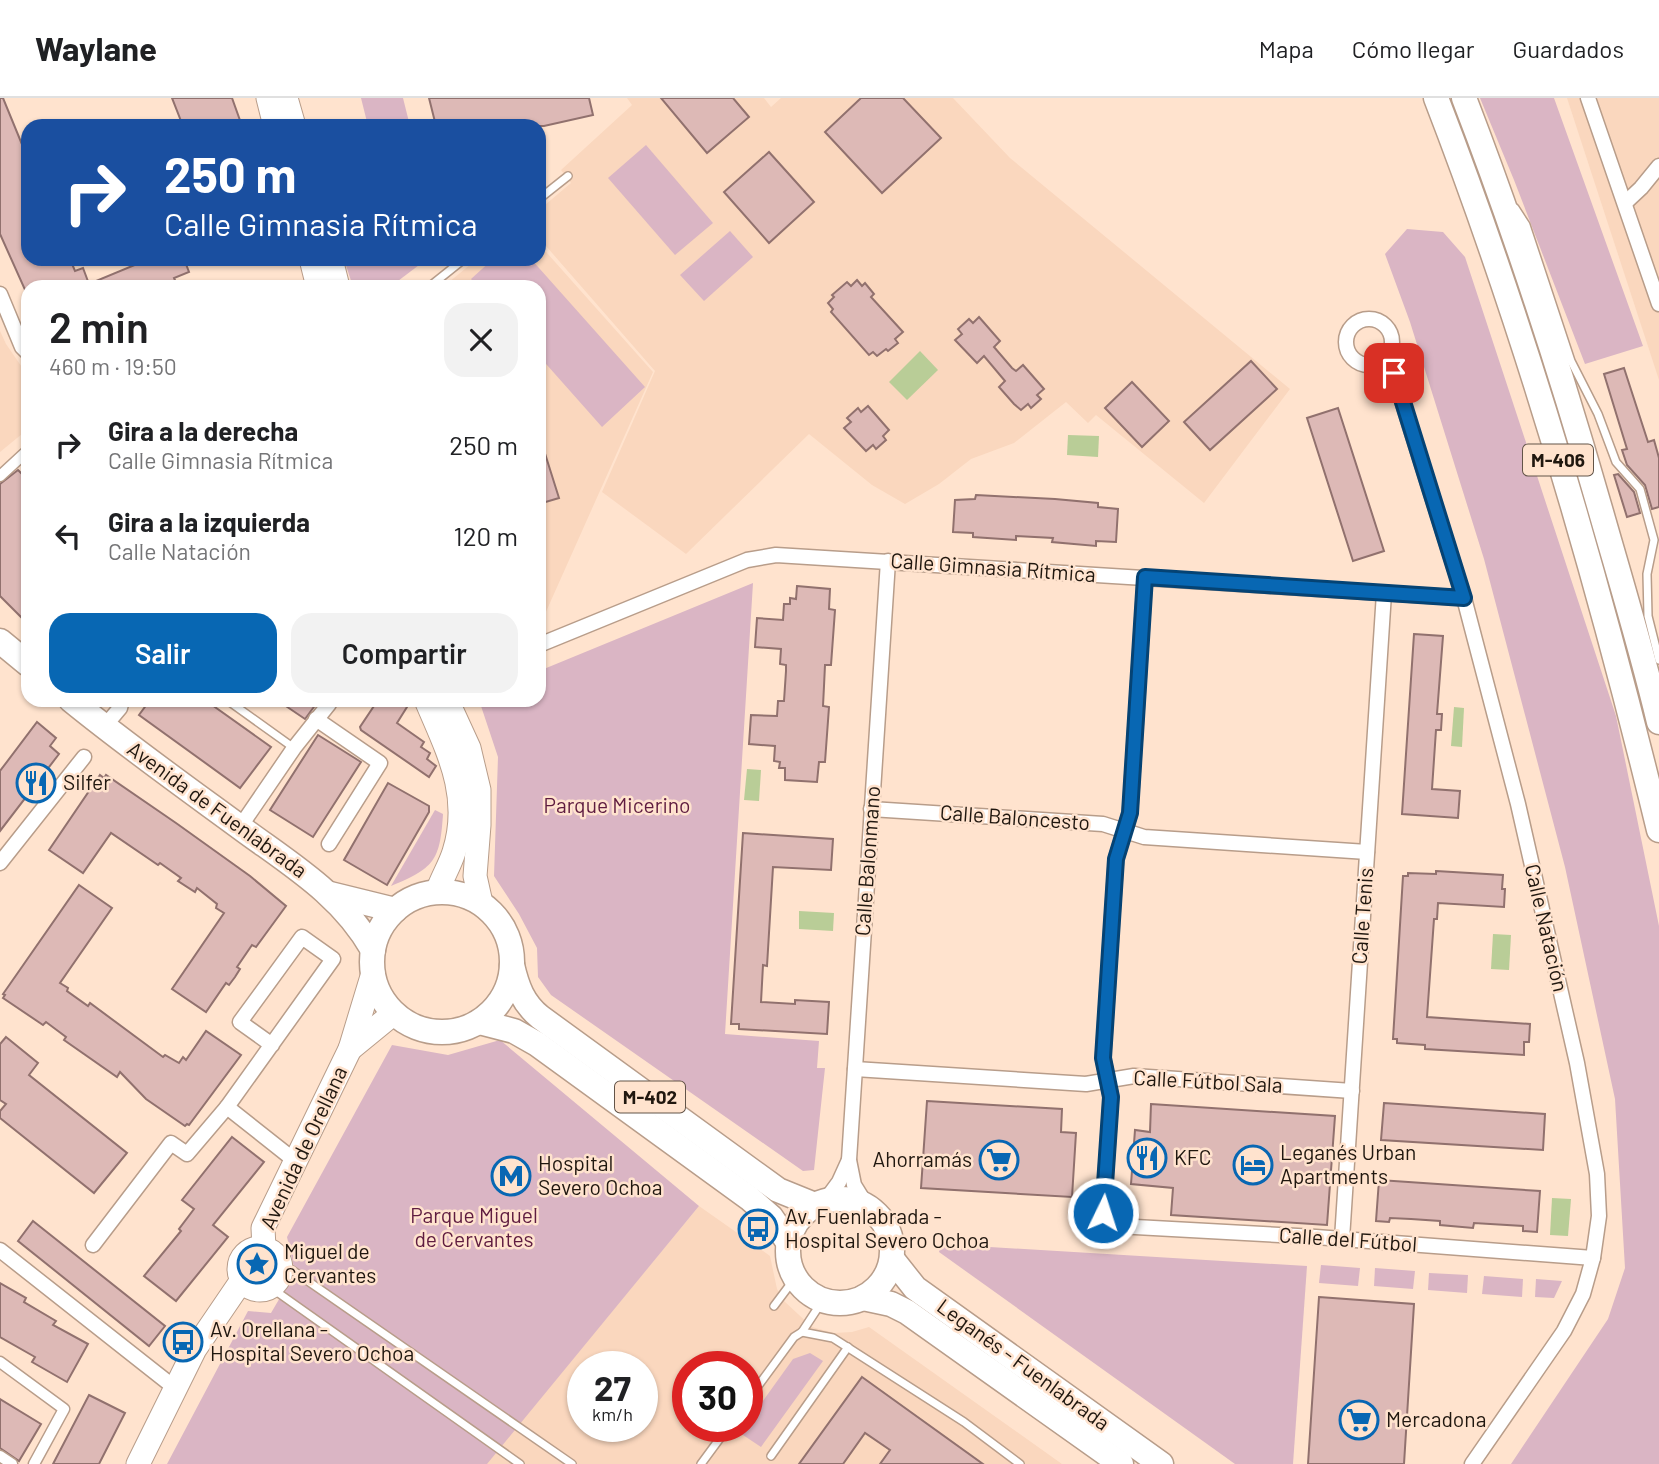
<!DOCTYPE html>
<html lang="es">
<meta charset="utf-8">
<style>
:root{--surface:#fff;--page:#f2f2f2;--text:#202124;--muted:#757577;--line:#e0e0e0;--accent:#0867b3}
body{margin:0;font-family:Barlow,sans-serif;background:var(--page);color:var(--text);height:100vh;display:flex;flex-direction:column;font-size:26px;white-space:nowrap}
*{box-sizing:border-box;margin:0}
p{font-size:23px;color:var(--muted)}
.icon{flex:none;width:38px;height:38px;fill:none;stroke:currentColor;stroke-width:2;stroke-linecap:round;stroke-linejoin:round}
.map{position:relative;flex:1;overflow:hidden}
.sheet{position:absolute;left:21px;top:182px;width:525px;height:427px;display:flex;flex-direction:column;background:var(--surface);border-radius:21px;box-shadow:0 2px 5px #0004}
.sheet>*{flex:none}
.top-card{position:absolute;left:21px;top:21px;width:525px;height:147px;border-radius:21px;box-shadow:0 2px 5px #0004;background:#1a4fa0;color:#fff;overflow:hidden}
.speed{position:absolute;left:567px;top:1253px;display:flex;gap:14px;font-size:35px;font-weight:700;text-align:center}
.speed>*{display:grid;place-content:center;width:91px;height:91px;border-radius:50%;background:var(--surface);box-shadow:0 2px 5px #0004;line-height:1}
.speed small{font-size:18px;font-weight:400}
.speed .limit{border:10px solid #d22;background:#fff;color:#111}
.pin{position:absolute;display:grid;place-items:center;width:60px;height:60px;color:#fff;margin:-30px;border-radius:14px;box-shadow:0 4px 10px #0006}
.me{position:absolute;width:77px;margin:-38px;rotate:4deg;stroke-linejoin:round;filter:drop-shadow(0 0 5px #0008)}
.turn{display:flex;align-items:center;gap:24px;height:147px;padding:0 28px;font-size:32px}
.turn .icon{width:91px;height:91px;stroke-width:2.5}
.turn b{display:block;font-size:49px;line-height:60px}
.round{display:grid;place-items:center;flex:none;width:74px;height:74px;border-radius:21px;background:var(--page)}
.summary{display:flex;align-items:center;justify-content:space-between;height:119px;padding:0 28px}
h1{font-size:42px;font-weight:600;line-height:52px}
.primary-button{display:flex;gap:14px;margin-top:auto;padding:14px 28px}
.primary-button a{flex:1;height:80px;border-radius:21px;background:var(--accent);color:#fff;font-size:28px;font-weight:600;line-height:80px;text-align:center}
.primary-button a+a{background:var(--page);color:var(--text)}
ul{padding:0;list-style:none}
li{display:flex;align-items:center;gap:21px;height:91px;padding:0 28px}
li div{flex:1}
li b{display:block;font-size:26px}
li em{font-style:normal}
header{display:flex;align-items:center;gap:42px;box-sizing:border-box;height:98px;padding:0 35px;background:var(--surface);border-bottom:2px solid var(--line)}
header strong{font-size:33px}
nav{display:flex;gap:38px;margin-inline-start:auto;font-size:24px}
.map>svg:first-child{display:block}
.built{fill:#fad7be;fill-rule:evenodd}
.green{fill:#dab5c4}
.water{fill:#b9cd97}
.building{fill:#ddb9b6;stroke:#91716e;stroke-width:2}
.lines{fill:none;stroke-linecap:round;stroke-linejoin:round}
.service-casing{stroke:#b89d8a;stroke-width:10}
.pedestrian-casing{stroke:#b89d8a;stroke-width:13}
.minor-casing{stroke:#b89d8a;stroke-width:17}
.primary-casing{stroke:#b89d8a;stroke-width:25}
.trunk-casing{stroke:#b89d8a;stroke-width:27}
.service{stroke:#fff;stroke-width:7}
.pedestrian{stroke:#fff;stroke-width:10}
.minor{stroke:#fff;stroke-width:14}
.primary{stroke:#fff;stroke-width:23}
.trunk{stroke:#fff;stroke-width:24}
.route-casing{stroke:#054374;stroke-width:18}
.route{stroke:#0867b3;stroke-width:12}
.labels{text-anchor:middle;stroke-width:5;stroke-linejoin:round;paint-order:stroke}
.shield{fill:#ffe3ce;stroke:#635448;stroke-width:2}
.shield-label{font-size:19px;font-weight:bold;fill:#20170f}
.street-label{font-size:21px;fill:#20170f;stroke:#ffe3ce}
.poi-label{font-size:21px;fill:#20170f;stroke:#ffe3ce;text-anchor:start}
.park-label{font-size:21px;fill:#5f1c40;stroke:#ffe3ce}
</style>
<header>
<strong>Waylane</strong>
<nav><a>Mapa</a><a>Cómo llegar</a><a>Guardados</a></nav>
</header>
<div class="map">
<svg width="1659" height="1366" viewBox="0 0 1659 1366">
<rect width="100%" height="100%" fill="#ffe3ce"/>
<g class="built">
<path d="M627,0H764L771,9L781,0H953L1010,60L1290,291L1204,405L1096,317L1088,325L1066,304L1014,345L971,361L939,386L905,406L872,387L809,336L686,456L602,394L655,273L539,140V112L571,85L561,72L632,7Z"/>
<path d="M1567,0H1659V282Z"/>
<path d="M539,146L653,274L545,516H539V189H443L477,161H539Z"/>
<path d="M0,233L6,246L28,278V331L0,354Z"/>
<path d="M699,1108L770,1158L777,1191L784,1203L812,1229L834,1235L852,1234L869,1229L1062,1366H486ZM583,1269H642V1328H583ZM688,1269H747V1328H688Z"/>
</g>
<g class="green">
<path d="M361,0H403L410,28H368Z"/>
<path d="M1480,0H1554L1643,248L1585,266L1514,82Z"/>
<path d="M646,47L713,125L675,157L608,80Z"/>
<path d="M1407,131L1443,134L1465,159L1616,618L1659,828V1366H1511L1608,1221L1625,1170L1615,1001L1565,769L1484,461L1410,224L1385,156Z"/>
<path d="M730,133L753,159L704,203L680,177Z"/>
<path d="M344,161H427L390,189H353Z"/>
<path d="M493,161H531L645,289L602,329L539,258V189H478L471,181Z"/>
<path d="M753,485L725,936L819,943L817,970H825L814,1072L803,1073L551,897L538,879L537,850L519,816L494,778L498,659L479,602H539V573Z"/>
<path d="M435,712L443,716C440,763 434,770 391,788Z"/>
<path d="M500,942L699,1108L487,1366H167L248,1213L271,1215L295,1174L287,1139L392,947L448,957Z"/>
<path d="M941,1146L1307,1168L1293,1366H1235L939,1154Z"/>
<path d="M1321,1167L1360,1170L1358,1188L1319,1185Z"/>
<path d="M1375,1170L1415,1173L1413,1191L1374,1188Z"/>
<path d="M1429,1175L1468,1177L1467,1195L1428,1192Z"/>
<path d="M1484,1178L1523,1181L1522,1199L1482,1196Z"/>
<path d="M1536,1181L1562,1183L1554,1200L1535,1199Z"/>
<path d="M810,1255L823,1263L761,1349L740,1335L747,1328V1325L793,1261Z"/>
</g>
<g class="water">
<path d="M920,253L938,272L907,302L889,284Z"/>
<path d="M1068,337L1099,338L1098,359L1067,357Z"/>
<path d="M1454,609L1464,610L1462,649L1451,648Z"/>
<path d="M747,671L761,672L759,703L744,702Z"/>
<path d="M799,813L834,815L833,833L799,831Z"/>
<path d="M1493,836L1511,837L1509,872L1491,871Z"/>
<path d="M1552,1100L1571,1101L1568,1138L1550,1137Z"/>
</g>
<g class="building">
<path d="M0,0H3L28,61V161H70L75,173L83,170L89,186L149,161H184L189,174L174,180L178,189H28L26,194L0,136Z"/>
<path d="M172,0H232L242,28H183Z"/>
<path d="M429,0H589L593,17L544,28H436Z"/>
<path d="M661,0H733L749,19L707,55Z"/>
<path d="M861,0H903L941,40L882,95L825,34Z"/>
<path d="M769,54L814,104L769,145L724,94Z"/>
<path d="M857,182L862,188L865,185L874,196L871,199L903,234L895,241L898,245L888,253L886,251L877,258L873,254L869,257L831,214L833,211L828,205L834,199L832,197L847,184L851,188Z"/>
<path d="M979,219L1000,243L994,249L1012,270L1016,273L1023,267L1044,291L1037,297L1041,301L1031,310L1028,306L1021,312L1014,306L999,289L1005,283L984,258L977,265L955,242L962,236L958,231L969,221L973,225Z"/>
<path d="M1251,263L1277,291L1210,352L1184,324Z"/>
<path d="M1624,270L1648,344L1654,342L1659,360V409L1652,411L1645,387L1627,367L1622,352L1627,351L1604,276Z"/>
<path d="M1132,284L1169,323L1142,349L1105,310Z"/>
<path d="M868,308L889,332L883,338L886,342L876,351L873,347L866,353L844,330L851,324L847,320L858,310L861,314Z"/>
<path d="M1338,310L1384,453L1353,463L1307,320Z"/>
<path d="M542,346L559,400L539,406V347Z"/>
<path d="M18,372L28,382V526L0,498V386Z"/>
<path d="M1618,376L1634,394L1640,415L1627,419L1614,377Z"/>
<path d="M976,397L1055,401L1098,405V409L1118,411L1116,444L1096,443V448L1052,444L1053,440L1016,438V442L973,439V435L953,434L955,402L975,401Z"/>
<path d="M797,488L830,491L829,511L835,512L831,567H825L824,588L823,608L829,609L825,664H819L817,684L785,682V670H779L780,664L774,663L775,648L749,646L751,617L777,618L778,603H784L786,573V567L780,566L781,551L755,549L757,520L783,522L784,506H790V500L796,501Z"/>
<path d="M1414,536L1443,538L1437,616H1442L1441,632H1436L1432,691L1460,693L1458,720L1402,716Z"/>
<path d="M150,602H205L271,649L240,690L139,617Z"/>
<path d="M277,602H319L305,621Z"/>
<path d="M378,602H397L407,609L397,625L424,644L421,649L430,655L427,661L436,668L429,679L361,632L360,629Z"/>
<path d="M37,624L56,640L50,648L59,656L0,733V673Z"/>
<path d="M318,637L361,664L313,739L270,712Z"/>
<path d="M100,677L104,680L106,677L176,725L250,778L286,808L256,849L252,847L237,869L240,871L235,879L229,887L226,885L206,914L172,891L224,815L216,810L217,806L197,790L195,794L178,783L181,780L160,765L158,767L111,735L83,775L49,752Z"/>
<path d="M388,685L429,708V714L387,787L344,762Z"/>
<path d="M743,735L833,741L831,772L773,769L767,868L763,867L761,904L795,906V902L829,904L827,936L739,931V926H731Z"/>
<path d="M1436,773L1503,777L1502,791H1505L1504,809L1438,805L1437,821H1434L1427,919L1530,926L1529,944H1524V957L1425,951V947L1397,945V941H1393L1403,778H1408V775L1436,776Z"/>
<path d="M79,787L112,810L60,885L68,890L67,893L88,908L90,905L163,959L165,957L179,965L183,959L186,962L206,933L241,957L189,1027L187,1026L185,1028L146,1001L120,974L117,979L64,942L66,939L46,924L43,927L3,900L5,897L3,896Z"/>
<path d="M6,939L38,965L29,977L127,1055L94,1095L0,1020V1013L6,1006L0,1002V946Z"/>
<path d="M927,1003L1062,1011L1061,1034L1076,1035L1072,1099L921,1090Z"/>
<path d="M1384,1005L1545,1016L1543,1052L1381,1042Z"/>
<path d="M1151,1006L1335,1018L1327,1127L1171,1117L1173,1090L1131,1086L1135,1032L1150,1034Z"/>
<path d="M232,1039L264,1064L213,1127L228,1139L176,1203L144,1178L181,1133L179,1131L194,1111L182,1102Z"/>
<path d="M1379,1082L1540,1093L1537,1134L1523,1133V1128L1474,1125L1473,1130L1440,1127V1123L1411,1121L1390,1120L1389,1124L1376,1123Z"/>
<path d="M33,1123L165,1228L149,1248L18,1143Z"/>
<path d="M0,1185L26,1200L24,1204L56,1223L53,1227L88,1246L67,1284L32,1264L35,1259L0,1239Z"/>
<path d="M1319,1199L1414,1206L1404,1366H1308Z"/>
<path d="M862,1279L983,1366H880L890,1352L865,1335L843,1366H799Z"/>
<path d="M89,1297L125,1315L99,1366H53Z"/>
<path d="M0,1301L41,1326L19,1363L0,1350Z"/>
</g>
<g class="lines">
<defs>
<g id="service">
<path d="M539,101L568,78"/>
<path d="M1515,110L1526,127L1571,263L1598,316L1616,364L1640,391L1654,442L1647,476L1648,518L1659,562"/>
<path d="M429,189L464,161"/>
<path d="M227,602L294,650"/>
<path d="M279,1163L572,1366"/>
<path d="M270,1189L520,1366"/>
<path d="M774,1208L795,1180"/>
<path d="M802,1234L833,1240L964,1324L1020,1366"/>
<path d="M747,1303L794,1239L802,1234L823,1202"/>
<path d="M771,1358L848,1249"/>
<path d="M701,1366L729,1328"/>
</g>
<g id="pedestrian">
<path d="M0,378L25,355"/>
<path d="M0,1264L64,1311L34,1366"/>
<path d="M0,1358L12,1366"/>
</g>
<g id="minor">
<path d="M1588,0L1659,206"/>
<path d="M1625,105L1641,90L1659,68"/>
<path d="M0,196L22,249L28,255"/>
<circle cx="1369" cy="244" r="23"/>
<path d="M1388,258L1464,500L1518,706L1577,965L1597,1076L1599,1118L1593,1160L1583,1196L1564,1233L1472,1366"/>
<path d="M1145,479L1130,715L1116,761L1103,960L1111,999L1103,1115L1110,1125L1117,1128L1316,1139L1593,1160"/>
<path d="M539,547L747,462L776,457L1464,500"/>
<path d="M316,621L380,665L329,746"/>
<path d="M104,629L120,610L122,602"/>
<path d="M871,711L1103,726L1144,739L1367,754"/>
<path d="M240,729L294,650L329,606"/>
<path d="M0,765L84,659"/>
<path d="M855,971L1086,986L1134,978L1352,993"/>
<path d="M227,1009L333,861L302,839L240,924L272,947"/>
<path d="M825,1103L839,1084L849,1062"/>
<path d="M867,1108L854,1087L849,1062L888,463"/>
<path d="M1342,1141L1384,495"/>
<path d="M93,1147L171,1045L187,1056L227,1009L294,1062"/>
<path d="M0,1152L175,1290"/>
</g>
<g id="primary">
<path d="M268,0L275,28"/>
<path d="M286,0L294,28"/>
<path d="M311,161L318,189"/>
<path d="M331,161L338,189"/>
<path d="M426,602C447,652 472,697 454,754C450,767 442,780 437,794"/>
<path d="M447,602L469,650L479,692V727L475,778L481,805"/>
<path d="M350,951L394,915"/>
<path d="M264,1150L263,1130L350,951L373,875"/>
<circle cx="260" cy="1171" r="21"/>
<path d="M138,1366L195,1251L242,1182"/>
</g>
<g id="trunk">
<path d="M1436,0C1528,238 1599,484 1659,732"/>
<path d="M1464,0C1516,135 1561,274 1601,414C1621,484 1642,553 1659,624"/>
<path d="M0,543L28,566"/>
<path d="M71,602C125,646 181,686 237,727C288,765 341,795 373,852"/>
<circle cx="442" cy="864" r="70"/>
<path d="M330,796L395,812"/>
<path d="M512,867C517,889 523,905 540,919L778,1092L815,1107"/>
<path d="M479,924L514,933L537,946L749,1100L771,1119L788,1144"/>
<circle cx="840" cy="1153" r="52"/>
<path d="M892,1161L915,1190L1161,1366"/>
<path d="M863,1200L891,1206L907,1214L1121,1366"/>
</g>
</defs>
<use href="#service" class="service-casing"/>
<use href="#pedestrian" class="pedestrian-casing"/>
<use href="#minor" class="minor-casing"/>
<use href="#primary" class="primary-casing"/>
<use href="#trunk" class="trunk-casing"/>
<use href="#service" class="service"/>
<use href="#pedestrian" class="pedestrian"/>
<use href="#minor" class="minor"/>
<use href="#primary" class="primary"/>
<use href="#trunk" class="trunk"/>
</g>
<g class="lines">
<defs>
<path id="route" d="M1103,1115L1111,999L1103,960L1116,761L1130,715L1145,479L1464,500L1394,275"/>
</defs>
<use href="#route" class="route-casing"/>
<use href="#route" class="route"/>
</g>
<defs>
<symbol id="restaurant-ring" viewBox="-11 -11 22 22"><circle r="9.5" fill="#ffe3ce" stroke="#0867b3" stroke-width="1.5"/><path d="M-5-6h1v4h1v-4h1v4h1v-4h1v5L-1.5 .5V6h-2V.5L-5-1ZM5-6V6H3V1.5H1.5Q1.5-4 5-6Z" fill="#0867b3"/></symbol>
<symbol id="supermarket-ring" viewBox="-11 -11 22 22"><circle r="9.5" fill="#ffe3ce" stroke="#0867b3" stroke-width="1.5"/><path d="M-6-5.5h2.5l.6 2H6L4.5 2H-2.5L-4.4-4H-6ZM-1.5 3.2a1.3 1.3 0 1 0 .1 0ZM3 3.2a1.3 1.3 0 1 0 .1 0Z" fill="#0867b3"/></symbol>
<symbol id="hotel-ring" viewBox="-11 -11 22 22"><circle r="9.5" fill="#ffe3ce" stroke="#0867b3" stroke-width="1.5"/><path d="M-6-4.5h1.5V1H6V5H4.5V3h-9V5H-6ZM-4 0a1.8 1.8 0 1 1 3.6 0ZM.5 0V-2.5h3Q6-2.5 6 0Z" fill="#0867b3"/></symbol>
<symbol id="metro-ring" viewBox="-11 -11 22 22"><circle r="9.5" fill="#ffe3ce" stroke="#0867b3" stroke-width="1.5"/><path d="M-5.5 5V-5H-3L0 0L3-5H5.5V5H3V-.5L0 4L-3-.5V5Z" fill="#0867b3"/></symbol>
<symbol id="bus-ring" viewBox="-11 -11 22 22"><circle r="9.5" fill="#ffe3ce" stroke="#0867b3" stroke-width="1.5"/><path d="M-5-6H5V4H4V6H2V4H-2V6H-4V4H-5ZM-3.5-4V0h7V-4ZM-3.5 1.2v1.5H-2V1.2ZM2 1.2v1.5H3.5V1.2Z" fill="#0867b3"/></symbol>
<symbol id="sight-ring" viewBox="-11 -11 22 22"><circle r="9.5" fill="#ffe3ce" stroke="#0867b3" stroke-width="1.5"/><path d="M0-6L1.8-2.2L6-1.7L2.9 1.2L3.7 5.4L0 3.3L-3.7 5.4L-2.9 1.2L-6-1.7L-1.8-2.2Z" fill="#0867b3"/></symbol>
</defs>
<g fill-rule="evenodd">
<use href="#restaurant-ring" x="14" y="663" width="44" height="44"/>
<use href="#restaurant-ring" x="1125" y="1038" width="44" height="44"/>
<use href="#supermarket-ring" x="977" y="1040" width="44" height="44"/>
<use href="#hotel-ring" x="1231" y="1045" width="44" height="44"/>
<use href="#metro-ring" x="489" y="1056" width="44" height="44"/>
<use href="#bus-ring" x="736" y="1109" width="44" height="44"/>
<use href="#sight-ring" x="235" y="1144" width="44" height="44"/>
<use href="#bus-ring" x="161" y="1222" width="44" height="44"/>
<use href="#supermarket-ring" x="1337" y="1300" width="44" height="44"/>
</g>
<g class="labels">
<g class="shield">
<rect x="1523" y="346.5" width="70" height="31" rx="5"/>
<rect x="615" y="983.5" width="70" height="31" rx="5"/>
</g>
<g class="shield-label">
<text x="1558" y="369">M-406</text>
<text x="650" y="1006">M-402</text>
</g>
<g class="street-label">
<text transform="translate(993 470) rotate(4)" y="7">Calle Gimnasia Rítmica</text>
<text transform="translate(217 712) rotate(36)" y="7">Avenida de Fuenlabrada</text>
<text transform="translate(1015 720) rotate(4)" y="7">Calle Baloncesto</text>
<text transform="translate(868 763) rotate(-86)" y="7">Calle Balonmano</text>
<text transform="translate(1363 818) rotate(-86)" y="7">Calle Tenis</text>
<text transform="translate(1546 830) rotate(77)" y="7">Calle Natación</text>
<text transform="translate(1208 984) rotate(3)" y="7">Calle Fútbol Sala</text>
<text transform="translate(304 1050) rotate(-65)" y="7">Avenida de Orellana</text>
<text transform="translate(1348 1142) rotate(4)" y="7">Calle del Fútbol</text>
<text transform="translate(1023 1267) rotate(36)" y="7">Leganés - Fuenlabrada</text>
</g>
<g class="poi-label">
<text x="63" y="692">Silfer</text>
<text x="1280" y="1062">Leganés Urban<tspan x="1280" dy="24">Apartments</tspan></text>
<text x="1174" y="1067">KFC</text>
<text x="972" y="1069" text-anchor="end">Ahorramás</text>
<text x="538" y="1073">Hospital<tspan x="538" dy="24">Severo Ochoa</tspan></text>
<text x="785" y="1126">Av. Fuenlabrada -<tspan x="785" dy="24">Hospital Severo Ochoa</tspan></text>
<text x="284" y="1161">Miguel de<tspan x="284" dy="24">Cervantes</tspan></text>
<text x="210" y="1239">Av. Orellana -<tspan x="210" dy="24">Hospital Severo Ochoa</tspan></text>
<text x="1386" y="1329">Mercadona</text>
</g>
<g class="park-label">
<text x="617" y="715">Parque Micerino</text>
<text x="474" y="1125">Parque Miguel<tspan x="474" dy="24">de Cervantes</tspan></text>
</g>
</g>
</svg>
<div class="speed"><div>27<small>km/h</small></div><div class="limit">30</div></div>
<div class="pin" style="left:1394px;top:275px;background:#d93025"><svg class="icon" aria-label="arrive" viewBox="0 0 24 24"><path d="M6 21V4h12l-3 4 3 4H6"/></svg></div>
<svg class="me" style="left:1103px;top:1115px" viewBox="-20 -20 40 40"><circle r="17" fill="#0867b3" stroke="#fff" stroke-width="3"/><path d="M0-11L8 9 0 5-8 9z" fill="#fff"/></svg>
<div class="top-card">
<div class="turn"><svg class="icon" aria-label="right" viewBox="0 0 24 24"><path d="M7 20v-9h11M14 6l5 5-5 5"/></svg><div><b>250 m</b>Calle Gimnasia Rítmica</div></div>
</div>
<section class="sheet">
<div class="summary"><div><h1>2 min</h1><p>460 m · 19:50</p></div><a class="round"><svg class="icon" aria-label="close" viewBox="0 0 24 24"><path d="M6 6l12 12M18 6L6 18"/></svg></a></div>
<ul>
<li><svg class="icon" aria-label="right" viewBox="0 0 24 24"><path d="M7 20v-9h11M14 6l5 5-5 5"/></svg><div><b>Gira a la derecha</b><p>Calle Gimnasia Rítmica</p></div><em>250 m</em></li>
<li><svg class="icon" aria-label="left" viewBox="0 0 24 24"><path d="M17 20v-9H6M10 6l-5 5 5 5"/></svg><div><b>Gira a la izquierda</b><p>Calle Natación</p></div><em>120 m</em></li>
</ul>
<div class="primary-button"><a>Salir</a><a>Compartir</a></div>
</section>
</div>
